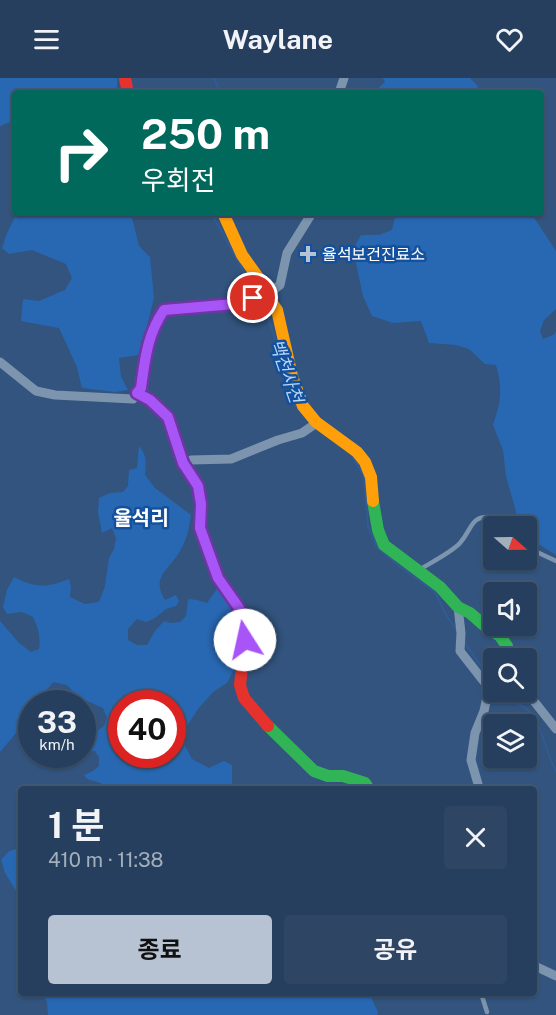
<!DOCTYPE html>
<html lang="ko">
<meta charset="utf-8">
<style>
:root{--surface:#263f5e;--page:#2e4664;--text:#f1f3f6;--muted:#a4afbc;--line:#425873;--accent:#b7c3d2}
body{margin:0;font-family:"Public Sans","Noto Sans KR",sans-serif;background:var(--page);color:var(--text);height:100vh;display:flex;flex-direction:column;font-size:22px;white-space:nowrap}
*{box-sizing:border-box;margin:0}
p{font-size:20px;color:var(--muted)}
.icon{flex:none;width:33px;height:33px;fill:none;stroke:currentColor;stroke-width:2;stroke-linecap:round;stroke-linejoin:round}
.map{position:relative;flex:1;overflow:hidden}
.panel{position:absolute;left:18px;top:708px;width:519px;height:210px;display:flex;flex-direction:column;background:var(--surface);border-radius:6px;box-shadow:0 2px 4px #0004,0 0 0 2px var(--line)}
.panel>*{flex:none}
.top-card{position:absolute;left:12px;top:12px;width:532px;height:126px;border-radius:6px;box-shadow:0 2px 4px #0004,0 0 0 2px var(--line);background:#00695c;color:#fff;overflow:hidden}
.needle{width:39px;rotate:110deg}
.fabs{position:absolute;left:483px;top:438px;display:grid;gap:12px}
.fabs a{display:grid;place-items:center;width:54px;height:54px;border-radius:6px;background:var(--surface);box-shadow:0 2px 4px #0004,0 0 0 2px var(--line);font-size:30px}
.speed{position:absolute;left:18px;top:612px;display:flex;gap:12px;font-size:30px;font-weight:700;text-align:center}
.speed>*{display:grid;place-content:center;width:78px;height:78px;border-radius:50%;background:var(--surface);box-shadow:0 2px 4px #0004,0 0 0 2px var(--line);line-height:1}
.speed small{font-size:15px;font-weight:400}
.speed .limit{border:9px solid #d22;background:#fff;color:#111}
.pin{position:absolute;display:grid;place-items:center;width:51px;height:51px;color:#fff;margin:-26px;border:3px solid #fff;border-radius:50%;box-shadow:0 2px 6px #0007}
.me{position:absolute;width:66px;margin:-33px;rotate:350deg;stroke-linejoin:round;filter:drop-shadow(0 0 4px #0008)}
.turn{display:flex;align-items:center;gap:21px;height:126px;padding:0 30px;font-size:27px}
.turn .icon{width:78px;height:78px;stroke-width:2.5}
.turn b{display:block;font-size:42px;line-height:51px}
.round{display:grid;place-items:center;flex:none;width:63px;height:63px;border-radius:6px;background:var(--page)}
.summary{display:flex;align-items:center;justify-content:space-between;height:102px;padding:0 30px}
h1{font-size:36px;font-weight:700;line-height:45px}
.cta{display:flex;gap:12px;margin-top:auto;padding:12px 30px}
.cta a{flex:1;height:69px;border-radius:6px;background:var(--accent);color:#111;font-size:24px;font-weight:700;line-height:69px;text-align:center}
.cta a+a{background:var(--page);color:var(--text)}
header{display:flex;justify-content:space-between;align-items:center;height:78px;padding:0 30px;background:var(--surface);font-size:27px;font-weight:700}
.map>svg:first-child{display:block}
.green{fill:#2868b3;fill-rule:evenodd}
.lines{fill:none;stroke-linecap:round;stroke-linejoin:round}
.stream{stroke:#315c93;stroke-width:2}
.lane{stroke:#7d94af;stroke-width:4.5}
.street{stroke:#7d94af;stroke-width:9}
.fast{stroke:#30b455;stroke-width:12}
.slow{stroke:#ff9f0a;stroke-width:12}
.jam{stroke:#e5322d;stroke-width:12}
.route-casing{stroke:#6d37a1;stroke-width:15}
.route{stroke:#a855f7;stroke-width:10}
.poi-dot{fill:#b7c3d2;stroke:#13509d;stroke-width:2}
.labels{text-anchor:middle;stroke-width:5;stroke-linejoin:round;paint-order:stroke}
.poi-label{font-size:16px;fill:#fff;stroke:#13509d;text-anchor:start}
.water-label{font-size:18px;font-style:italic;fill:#b5d5fa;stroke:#13509d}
.quarter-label{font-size:20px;font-weight:bold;fill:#fff;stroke:#13509d}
</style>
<header><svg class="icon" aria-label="menu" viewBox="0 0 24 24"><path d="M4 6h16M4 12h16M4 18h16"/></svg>Waylane<svg class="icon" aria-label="heart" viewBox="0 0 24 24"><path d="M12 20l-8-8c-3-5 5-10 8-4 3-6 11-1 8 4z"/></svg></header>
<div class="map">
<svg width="556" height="937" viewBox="0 0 556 937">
<rect width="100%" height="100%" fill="#32547e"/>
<g class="green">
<path d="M0,0H117V15H15V42L0,48Z"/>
<path d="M383,0H470L477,7L479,15H373L385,4Z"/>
<path d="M26,135H138L139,137L132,140L139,168L150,179L154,220L146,252L138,277L119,280L121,299L128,312L115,314L82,310L77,289L59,250L21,243L23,221L39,223L65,212L72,200L66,186L32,172L9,176L2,170L7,155L15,139Z"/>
<path d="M396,135H531L556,173V231L544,242L540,253L543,261L553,257L556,254V477L527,459L526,448H520L506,398L503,372L493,347C501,324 503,311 496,287L485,286L469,271L456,267L429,265L421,243L393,245L372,238L363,218L353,171L361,157H379L392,152Z"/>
<path d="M139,368C147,377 146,385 145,397L155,410L191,437C189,451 187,461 180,473C170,491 150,499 165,522L176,517L179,523L176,528L166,531L155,540L146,544L137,541L128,551V562L137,567H147L155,553L164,543L170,545L180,544L186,538L188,521L197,522L207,525L219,508L230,523L236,540L240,560L237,586L227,605L213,614L198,631L185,651L183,664L192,681L209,690L224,683L232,687V711H104L101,705L87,701L84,697L93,693L99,688V679L95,673H82L83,648L97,653L104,648L107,640L103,630L78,619L67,607L53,604L36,625L32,626L31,634L27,642L0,674V543L19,565L31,574L39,571C41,559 38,549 33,539L22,534L7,536L3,529L7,512L14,499C35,510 47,510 69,501L71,509L70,519L85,526L99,524L105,508L109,480L114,471L116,460L112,450L102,455L98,434L99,420L110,415L123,414L128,408L129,392L137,390ZM122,626H172V676H122Z"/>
<path d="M21,770V821L5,795L1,782L9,773Z"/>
<path d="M42,915H369L378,934L377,937H48L47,924Z"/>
</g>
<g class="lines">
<g class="stream">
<path d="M214,0L220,15"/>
<path d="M211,135L256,215"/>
<path d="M259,220L267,236L285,293"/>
<path d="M287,302L293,324L299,332"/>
<path d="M351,376L364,398L368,449L377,469L399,488L435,514L446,537L457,553"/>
<path d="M463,562L494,607"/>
<path d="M498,614C506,619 528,630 533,637C544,654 546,676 556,693"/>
</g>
<g class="lane">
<path d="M526,469L556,483"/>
<path d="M419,492C430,485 452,474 460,465C474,449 469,437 495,439L503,448"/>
<path d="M481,915L487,934"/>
</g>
<g class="street">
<path d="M339,15L344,0"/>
<path d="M0,284L36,313L55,317L133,321L141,310L146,272L155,246L164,232L234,226L261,217H266L280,207L287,175L312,135"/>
<path d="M183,385L191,382L231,381L278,362L302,355L315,346"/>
<path d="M458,529L461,555L460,573L485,605L488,614L484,633L475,655L471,682L478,706V711"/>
<path d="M526,613L556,651"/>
<path d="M534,886L537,889L556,898"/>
</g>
<g class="fast">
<path d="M373,423L378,452L384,467L440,509L458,529L470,535L486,549L500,558L507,568L509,580"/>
<path d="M268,648L314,693L328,698H343L365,705L369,711"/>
</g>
<path class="slow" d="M223,135L242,177L265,209L266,217L277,232L292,298L303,328L316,344L357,374L365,384L371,399L373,423"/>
<g class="jam">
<path d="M125,0L128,15"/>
<path d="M137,315L150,322L168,339L183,385L197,408L201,426L200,450L218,500L239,530L245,562L240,607L244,620L268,648"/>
</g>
</g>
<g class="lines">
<defs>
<path id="route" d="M245,562L239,530L218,500L200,450L201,426L198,408L183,385L168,339L150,322L137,315L141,310C145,281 147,257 164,232L234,226L253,220"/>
</defs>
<use href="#route" class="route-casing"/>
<use href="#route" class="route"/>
</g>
<path class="poi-dot" d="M305 167h6v6h6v6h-6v6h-6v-6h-6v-6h6z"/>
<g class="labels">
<g class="poi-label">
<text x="322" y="182">율석보건진료소</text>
</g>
<g class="water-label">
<text transform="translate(286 293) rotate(71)" y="6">백천사천</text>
</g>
<g class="quarter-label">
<text x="141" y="447">율석리</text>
</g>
</g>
</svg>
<div class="fabs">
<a><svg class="needle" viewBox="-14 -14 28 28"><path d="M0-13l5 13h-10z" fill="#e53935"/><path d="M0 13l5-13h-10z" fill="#a4afbc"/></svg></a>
<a><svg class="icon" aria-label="sound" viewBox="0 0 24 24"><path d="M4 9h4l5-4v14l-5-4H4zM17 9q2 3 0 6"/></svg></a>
<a><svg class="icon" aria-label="search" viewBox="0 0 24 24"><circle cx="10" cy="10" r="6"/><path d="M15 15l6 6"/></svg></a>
<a><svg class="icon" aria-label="layers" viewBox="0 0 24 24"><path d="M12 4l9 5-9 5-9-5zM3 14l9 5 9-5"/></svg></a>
</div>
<div class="speed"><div>33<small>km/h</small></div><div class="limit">40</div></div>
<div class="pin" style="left:253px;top:220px;background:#d93025"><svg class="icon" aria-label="arrive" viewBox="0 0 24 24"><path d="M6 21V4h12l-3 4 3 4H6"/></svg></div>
<svg class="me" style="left:245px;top:562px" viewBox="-20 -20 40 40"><circle r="19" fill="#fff"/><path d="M0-13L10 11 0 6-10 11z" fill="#a855f7"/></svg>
<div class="top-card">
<div class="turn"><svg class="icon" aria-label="right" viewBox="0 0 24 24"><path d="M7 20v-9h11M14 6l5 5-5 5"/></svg><div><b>250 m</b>우회전</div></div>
</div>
<section class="panel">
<div class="summary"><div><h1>1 분</h1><p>410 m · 11:38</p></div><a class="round"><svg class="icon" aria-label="close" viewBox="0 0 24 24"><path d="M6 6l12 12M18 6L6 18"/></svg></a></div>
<div class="cta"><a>종료</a><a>공유</a></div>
</section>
</div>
